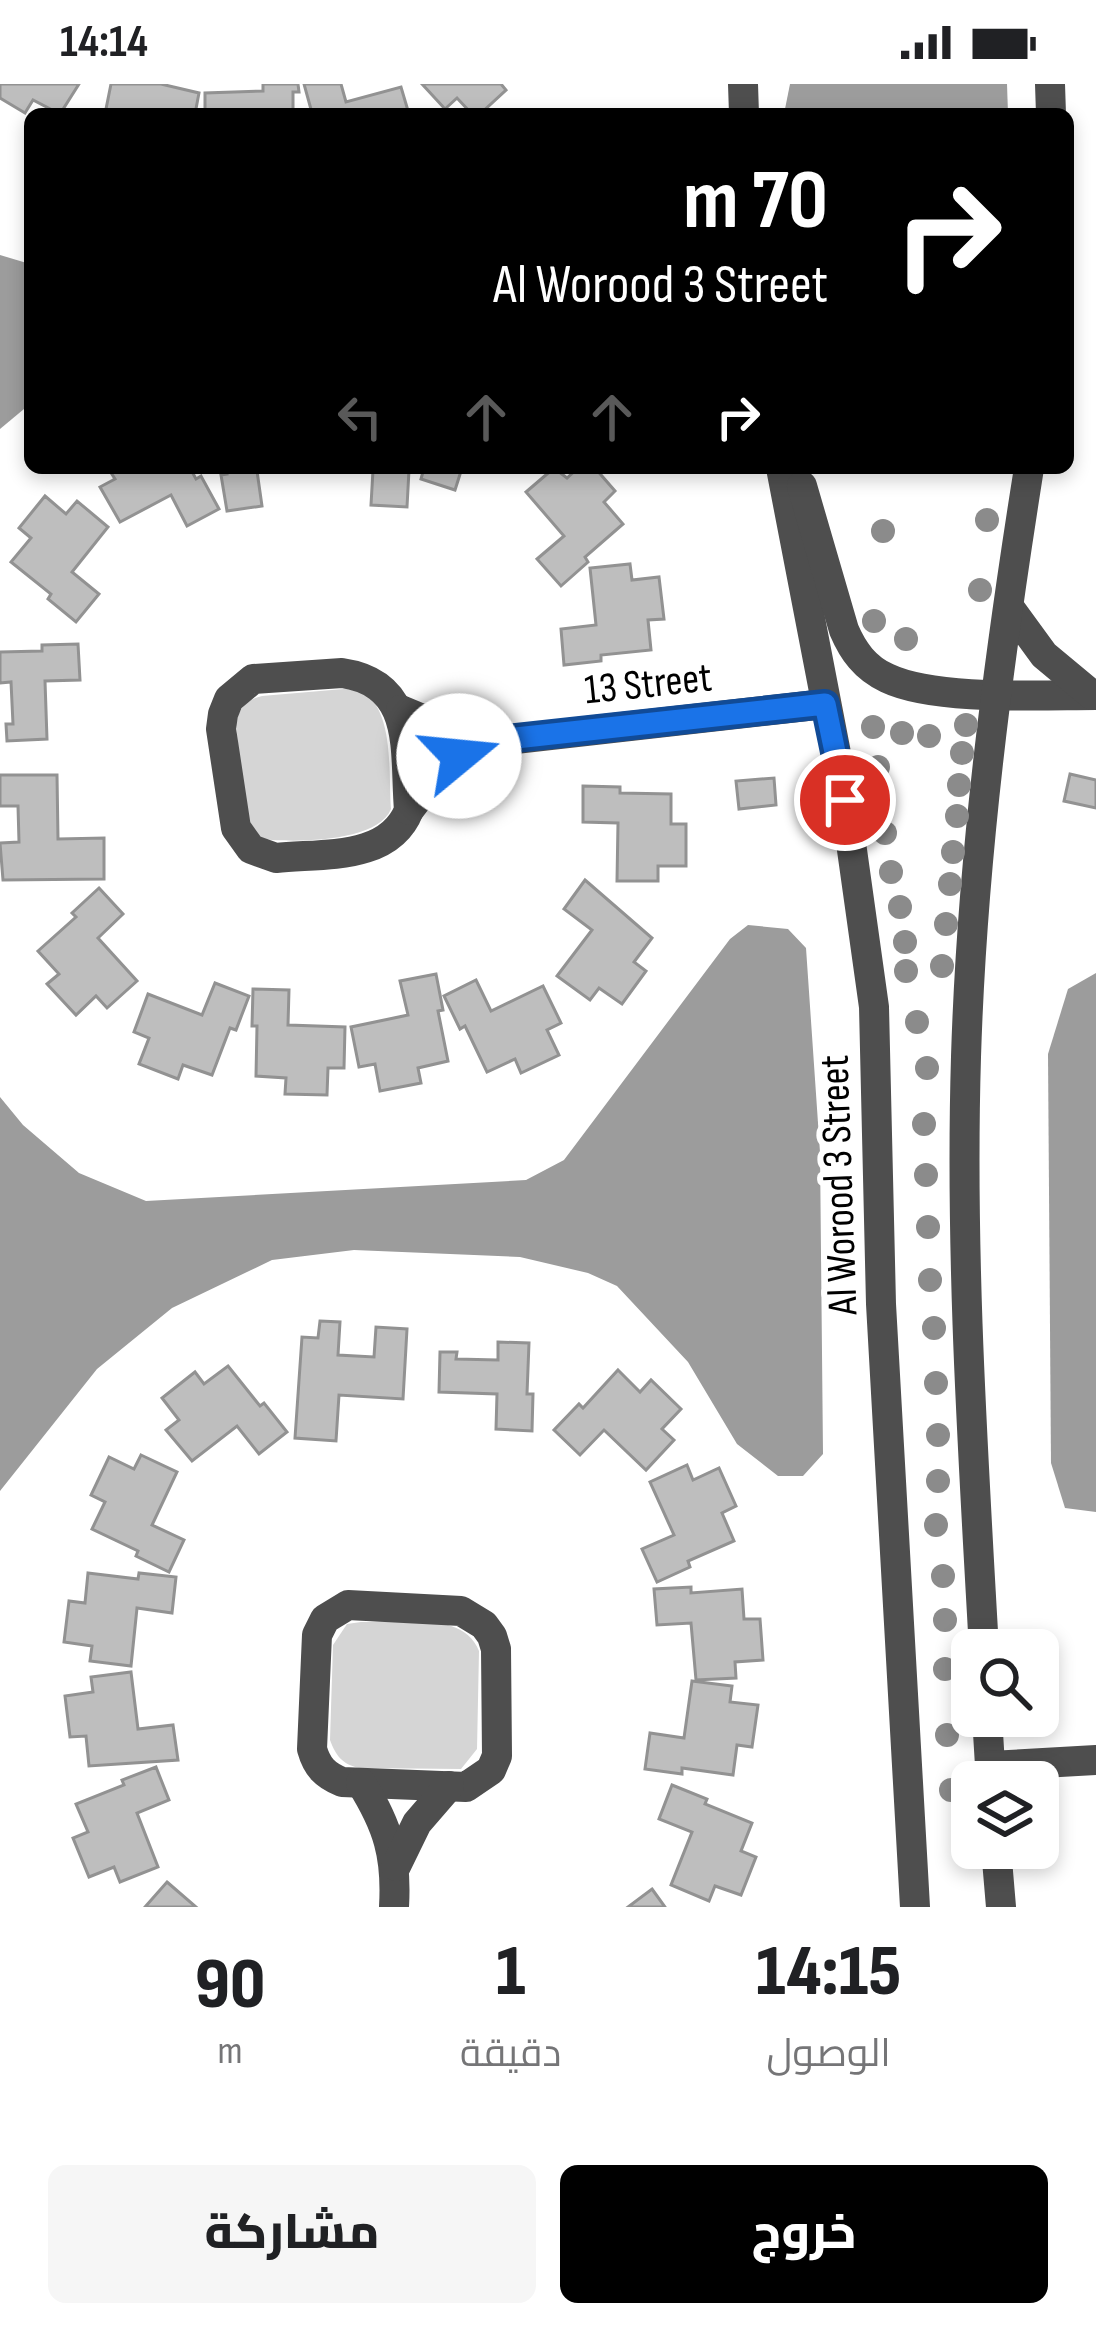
<!DOCTYPE html>
<html lang="ar">
<meta charset="utf-8">
<style>
:root{--surface:#fff;--page:#f6f6f6;--text:#202124;--muted:#757577;--accent:#000}
body{margin:0;font-family:"Sofia Sans Condensed",Cairo,sans-serif;background:var(--page);color:var(--text);direction:rtl;height:100vh;display:flex;flex-direction:column;font-size:45px;white-space:nowrap}
*{box-sizing:border-box;margin:0}
p{font-size:39px;color:var(--muted)}
.icon{flex:none;width:66px;height:66px;fill:none;stroke:currentColor;stroke-width:2;stroke-linecap:round;stroke-linejoin:round}
.map{position:relative;height:1823px;overflow:hidden;direction:ltr}
.drawer{display:flex;flex-direction:column;background:var(--surface);flex:1}
.drawer>*{flex:none}
.banner{position:absolute;left:24px;top:24px;width:1050px;height:366px;border-radius:18px;box-shadow:0 6px 18px #0003;direction:rtl;background:#000;color:#fff;overflow:hidden}
.buttons{position:absolute;left:951px;top:1545px;display:grid;gap:24px}
.buttons a{display:grid;place-items:center;width:108px;height:108px;border-radius:18px;background:var(--surface);box-shadow:0 6px 18px #0003;font-size:60px}
.pin{position:absolute;display:grid;place-items:center;width:102px;height:102px;color:#fff;margin:-51px;border:6px solid #fff;border-radius:50%;box-shadow:0 3px 12px #0007}
.me{position:absolute;width:132px;margin:-66px;rotate:73deg;stroke-linejoin:round;filter:drop-shadow(0 0 9px #0008)}
.turn{display:flex;align-items:center;gap:42px;height:252px;padding:0 48px;font-size:54px}
.turn .icon{width:156px;height:156px;stroke-width:2.5}
.turn b{display:block;font-size:84px;line-height:102px}
.lanes{display:flex;align-items:center;height:114px;padding:0 48px;background:#0003;justify-content:center;gap:60px;direction:ltr}
.lanes .off{opacity:.35}
.eta{display:flex;justify-content:space-evenly;align-items:center;height:204px;text-align:center}
.eta b{font-size:72px;font-weight:800;line-height:84px}
.button{display:flex;gap:24px;margin-top:auto;padding:24px 48px}
.button a{flex:1;height:138px;border-radius:18px;background:var(--accent);color:#fff;font-size:48px;font-weight:800;line-height:138px;text-align:center}
.button a+a{background:var(--page);color:var(--text)}
.status{display:flex;justify-content:space-between;align-items:center;height:84px;padding:0 60px;background:var(--surface);direction:ltr}
.status svg{height:33px;fill:currentColor}
.map>svg:first-child{display:block}
.green{fill:#d5d5d5}
.water{fill:#9c9c9c}
.building{fill:#bebebe;stroke:#929292;stroke-width:3}
.lines{fill:none;stroke-linecap:round;stroke-linejoin:round}
.minor{stroke:#4e4e4e;stroke-width:30}
.tree{fill:#8b8b8b}
.route-casing{stroke:#114b97;stroke-width:30}
.route{stroke:#1a73e8;stroke-width:21}
.labels{text-anchor:middle;stroke-width:12;stroke-linejoin:round;paint-order:stroke}
.street-label{font-size:42px;fill:#000;stroke:#fff}
</style>
<div class="status"><b>14:14</b><svg viewBox="0 0 49 12"><path d="M0 12V9h3v3zM5 12V6h3v6zM10 12V3h3v9zM15 12V0h3v12zM26 1h20v11H26zM47 4h2v5h-2z"/></svg></div>
<div class="map">
<svg width="1096" height="1823" viewBox="0 0 1096 1823">
<rect width="100%" height="100%" fill="#fff"/>
<g class="green">
<path d="M355,604C396,618 388,689 391,725C378,758 295,759 263,755L250,746L244,733L236,637C241,622 246,616 262,612Z"/>
<path d="M361,1538C398,1539 463,1526 479,1567L477,1665L461,1685L359,1684C342,1680 336,1672 330,1656L333,1561L347,1540Z"/>
</g>
<g class="water">
<path d="M790,0H1007L1008,30H784Z"/>
<path d="M0,171L30,180V320L0,345Z"/>
<path d="M748,841L788,845L806,864L820,1068L823,1370L803,1392H778L737,1360L688,1278L617,1202L588,1189L520,1173L354,1166L272,1176L172,1224L97,1285L0,1407V1013L23,1041L79,1089L146,1117L526,1096L564,1076L730,855Z"/>
<path d="M1096,889V1428L1065,1424L1051,1379L1048,970L1068,905Z"/>
</g>
<g class="building">
<path d="M0,0H79L60,30L33,16L25,29L0,14Z"/>
<path d="M111,0H161L199,9L195,30H105Z"/>
<path d="M263,0H298L299,8H293V30H205V9L263,7Z"/>
<path d="M304,0H341L346,18L401,3L409,30L312,29Z"/>
<path d="M422,0H501L506,6L480,30H472L457,14L445,25Z"/>
<path d="M108,384H190L196,395L201,392L219,425L187,442L171,411L120,438L100,403L115,395Z"/>
<path d="M226,384H279L257,387L262,422L227,427L221,391L227,390Z"/>
<path d="M337,384L409,386L407,423L371,421L373,386Z"/>
<path d="M424,384H462L455,406L421,395Z"/>
<path d="M554,384L567,394L578,384H595L615,407L604,418L623,440L585,473L588,478L561,502L537,475L564,452L526,408Z"/>
<path d="M45,412L66,430L77,417L108,443L72,488L99,510L76,538L48,515L51,510L11,478L31,454L19,444Z"/>
<path d="M630,480L632,496L659,493L664,535L648,536L651,566L601,571V577L564,581L561,545L596,541L590,484Z"/>
<path d="M78,560L80,596L45,597L47,655L7,657L6,640H13L11,598L0,599V568L42,567V561Z"/>
<path d="M1070,690L1096,696V724L1064,717Z"/>
<path d="M0,691H57L58,755L104,754V795L3,796L0,759L19,758L18,722H0Z"/>
<path d="M774,694L776,721L739,725L736,697Z"/>
<path d="M583,702L620,703V709L671,710V740H686V782H658V797H617L618,739L583,738Z"/>
<path d="M585,796L652,854L634,878L646,887L622,920L599,904L590,916L557,892L592,846L564,825Z"/>
<path d="M99,804L123,830L98,854L137,897L107,924L96,912L76,931L47,900L59,890L38,867L76,833L72,829Z"/>
<path d="M436,890L443,926L438,927L448,977L418,984L421,999L380,1007L375,980L359,983L351,943L408,931L400,897Z"/>
<path d="M476,896L491,927L543,902L561,939L547,946L559,971L521,989L515,975L487,988L465,942L460,945L444,912Z"/>
<path d="M215,899L249,912L236,946L230,944L212,991L183,981L178,995L139,980L149,954L134,948L148,910L202,931Z"/>
<path d="M253,905L289,906L288,941L345,943L344,984H328L327,1011L285,1010L286,994L256,992L257,942H252Z"/>
<path d="M320,1237L340,1238L338,1271L374,1273L376,1243L407,1245L403,1315L339,1311L336,1357L295,1354L302,1253L318,1254Z"/>
<path d="M498,1258L529,1259L527,1310H533L532,1347L496,1345L497,1310L439,1308L440,1268H457L456,1275L498,1276Z"/>
<path d="M228,1282L260,1322L264,1319L287,1348L259,1370L237,1342L192,1377L166,1346L179,1336L162,1314L195,1288L204,1300Z"/>
<path d="M618,1286L640,1308L651,1296L681,1325L662,1345L674,1356L646,1386L604,1346L580,1371L554,1346L579,1320L583,1324Z"/>
<path d="M141,1371L177,1388L152,1441L184,1456L169,1488L136,1472L138,1467L92,1445L105,1418L91,1411L109,1373L134,1385Z"/>
<path d="M687,1381L693,1396L719,1384L736,1422L722,1429L734,1457L688,1477L690,1483L657,1498L642,1465L674,1451L650,1398Z"/>
<path d="M88,1489L138,1495L139,1489L176,1493L172,1529L137,1524L131,1582L90,1577L92,1562L64,1558L69,1517L85,1519Z"/>
<path d="M691,1503V1509L742,1505L744,1535H760L763,1576L735,1578L736,1594L696,1596L691,1539L657,1541L654,1505Z"/>
<path d="M131,1588L138,1645L173,1641L178,1676L89,1682L86,1652L70,1653L65,1612L93,1608L91,1593Z"/>
<path d="M692,1597L732,1602L730,1618L758,1621L752,1663L737,1661L733,1691L682,1684V1690L645,1685L650,1649L684,1654Z"/>
<path d="M156,1683L169,1716L137,1729L158,1783L120,1798L114,1783L89,1793L73,1754L88,1748L76,1720L124,1701L122,1696Z"/>
<path d="M672,1701L707,1715L705,1720L752,1739L741,1767L756,1773L741,1811L715,1802L709,1817L671,1801L692,1748L659,1735Z"/>
<path d="M167,1798L196,1823H145Z"/>
<path d="M652,1805L665,1823H628Z"/>
</g>
<g class="lines">
<g class="minor">
<path d="M743,0L744,30"/>
<path d="M1050,0L1051,30"/>
<path d="M781,384L845,716L874,923L881,1220L915,1823"/>
<path d="M802,402L844,546C853,567 865,584 887,594C935,617 1042,611 1096,611"/>
<path d="M1009,523L1044,571L1092,611"/>
<path d="M342,589C417,600 404,668 409,726C389,777 323,769 276,774L251,765L236,744L221,645L223,630L229,615L253,595Z"/>
<path d="M401,626L480,659"/>
<path d="M409,726L439,687L480,659L825,620"/>
<path d="M348,1521L461,1527L484,1541L492,1552L496,1565L497,1672L491,1686L466,1703L342,1698C325,1691 317,1683 312,1665L317,1551L325,1535Z"/>
<path d="M984,1566C973,1368 960,1171 966,973C972,776 998,579 1029,384"/>
<path d="M987,1632L991,1698"/>
<path d="M990,1682L1096,1676"/>
<path d="M361,1699C388,1742 397,1772 394,1823"/>
<path d="M996,1764L1001,1823"/>
<path d="M396,1782L417,1739L449,1702"/>
</g>
</g>
<g class="tree">
<circle cx="987" cy="436" r="12"/>
<circle cx="883" cy="447" r="12"/>
<circle cx="980" cy="506" r="12"/>
<circle cx="874" cy="537" r="12"/>
<circle cx="906" cy="555" r="12"/>
<circle cx="966" cy="641" r="12"/>
<circle cx="873" cy="643" r="12"/>
<circle cx="902" cy="649" r="12"/>
<circle cx="929" cy="652" r="12"/>
<circle cx="962" cy="669" r="12"/>
<circle cx="878" cy="683" r="12"/>
<circle cx="959" cy="701" r="12"/>
<circle cx="883" cy="716" r="12"/>
<circle cx="957" cy="732" r="12"/>
<circle cx="885" cy="749" r="12"/>
<circle cx="953" cy="768" r="12"/>
<circle cx="891" cy="788" r="12"/>
<circle cx="950" cy="800" r="12"/>
<circle cx="900" cy="823" r="12"/>
<circle cx="946" cy="840" r="12"/>
<circle cx="905" cy="858" r="12"/>
<circle cx="942" cy="882" r="12"/>
<circle cx="906" cy="887" r="12"/>
<circle cx="917" cy="938" r="12"/>
<circle cx="927" cy="984" r="12"/>
<circle cx="924" cy="1040" r="12"/>
<circle cx="926" cy="1091" r="12"/>
<circle cx="928" cy="1143" r="12"/>
<circle cx="930" cy="1196" r="12"/>
<circle cx="934" cy="1244" r="12"/>
<circle cx="936" cy="1299" r="12"/>
<circle cx="938" cy="1351" r="12"/>
<circle cx="938" cy="1397" r="12"/>
<circle cx="936" cy="1441" r="12"/>
<circle cx="943" cy="1492" r="12"/>
<circle cx="945" cy="1536" r="12"/>
<circle cx="945" cy="1585" r="12"/>
<circle cx="947" cy="1651" r="12"/>
<circle cx="951" cy="1706" r="12"/>
</g>
<g class="lines">
<defs>
<path id="route" d="M459,672L480,658L825,620L845,716"/>
</defs>
<use href="#route" class="route-casing"/>
<use href="#route" class="route"/>
</g>
<g class="labels">
<g class="street-label">
<text transform="translate(648 598) rotate(-6)" y="15">13 Street</text>
<text transform="translate(837 1101) rotate(-92)" y="15">Al Worood 3 Street</text>
</g>
</g>
</svg>
<div class="buttons">
<a><svg class="icon" aria-label="search" viewBox="0 0 24 24"><circle cx="10" cy="10" r="6"/><path d="M15 15l6 6"/></svg></a>
<a><svg class="icon" aria-label="layers" viewBox="0 0 24 24"><path d="M12 4l9 5-9 5-9-5zM3 14l9 5 9-5"/></svg></a>
</div>
<div class="pin" style="left:845px;top:716px;background:#d93025"><svg class="icon" aria-label="arrive" viewBox="0 0 24 24"><path d="M6 21V4h12l-3 4 3 4H6"/></svg></div>
<svg class="me" style="left:459px;top:672px" viewBox="-20 -20 40 40"><circle r="19" fill="#fff"/><path d="M0-13L10 11 0 6-10 11z" fill="#1a73e8"/></svg>
<div class="banner">
<div class="turn"><svg class="icon" aria-label="right" viewBox="0 0 24 24"><path d="M7 20v-9h11M14 6l5 5-5 5"/></svg><div><b>70 m</b>Al Worood 3 Street</div></div>
<div class="lanes"><svg class="icon off" aria-label="left" viewBox="0 0 24 24"><path d="M17 20v-9H6M10 6l-5 5 5 5"/></svg><svg class="icon off" aria-label="ahead" viewBox="0 0 24 24"><path d="M12 20V5M6 11l6-6 6 6"/></svg><svg class="icon off" aria-label="ahead" viewBox="0 0 24 24"><path d="M12 20V5M6 11l6-6 6 6"/></svg><svg class="icon" aria-label="right" viewBox="0 0 24 24"><path d="M7 20v-9h11M14 6l5 5-5 5"/></svg></div>
</div>
</div>
<section class="drawer">
<div class="eta">
<div><b>14:15</b><p>الوصول</p></div>
<div><b>1</b><p>دقيقة</p></div>
<div><b>90</b><p>m</p></div>
</div>
<div class="button"><a>خروج</a><a>مشاركة</a></div>
</section>
